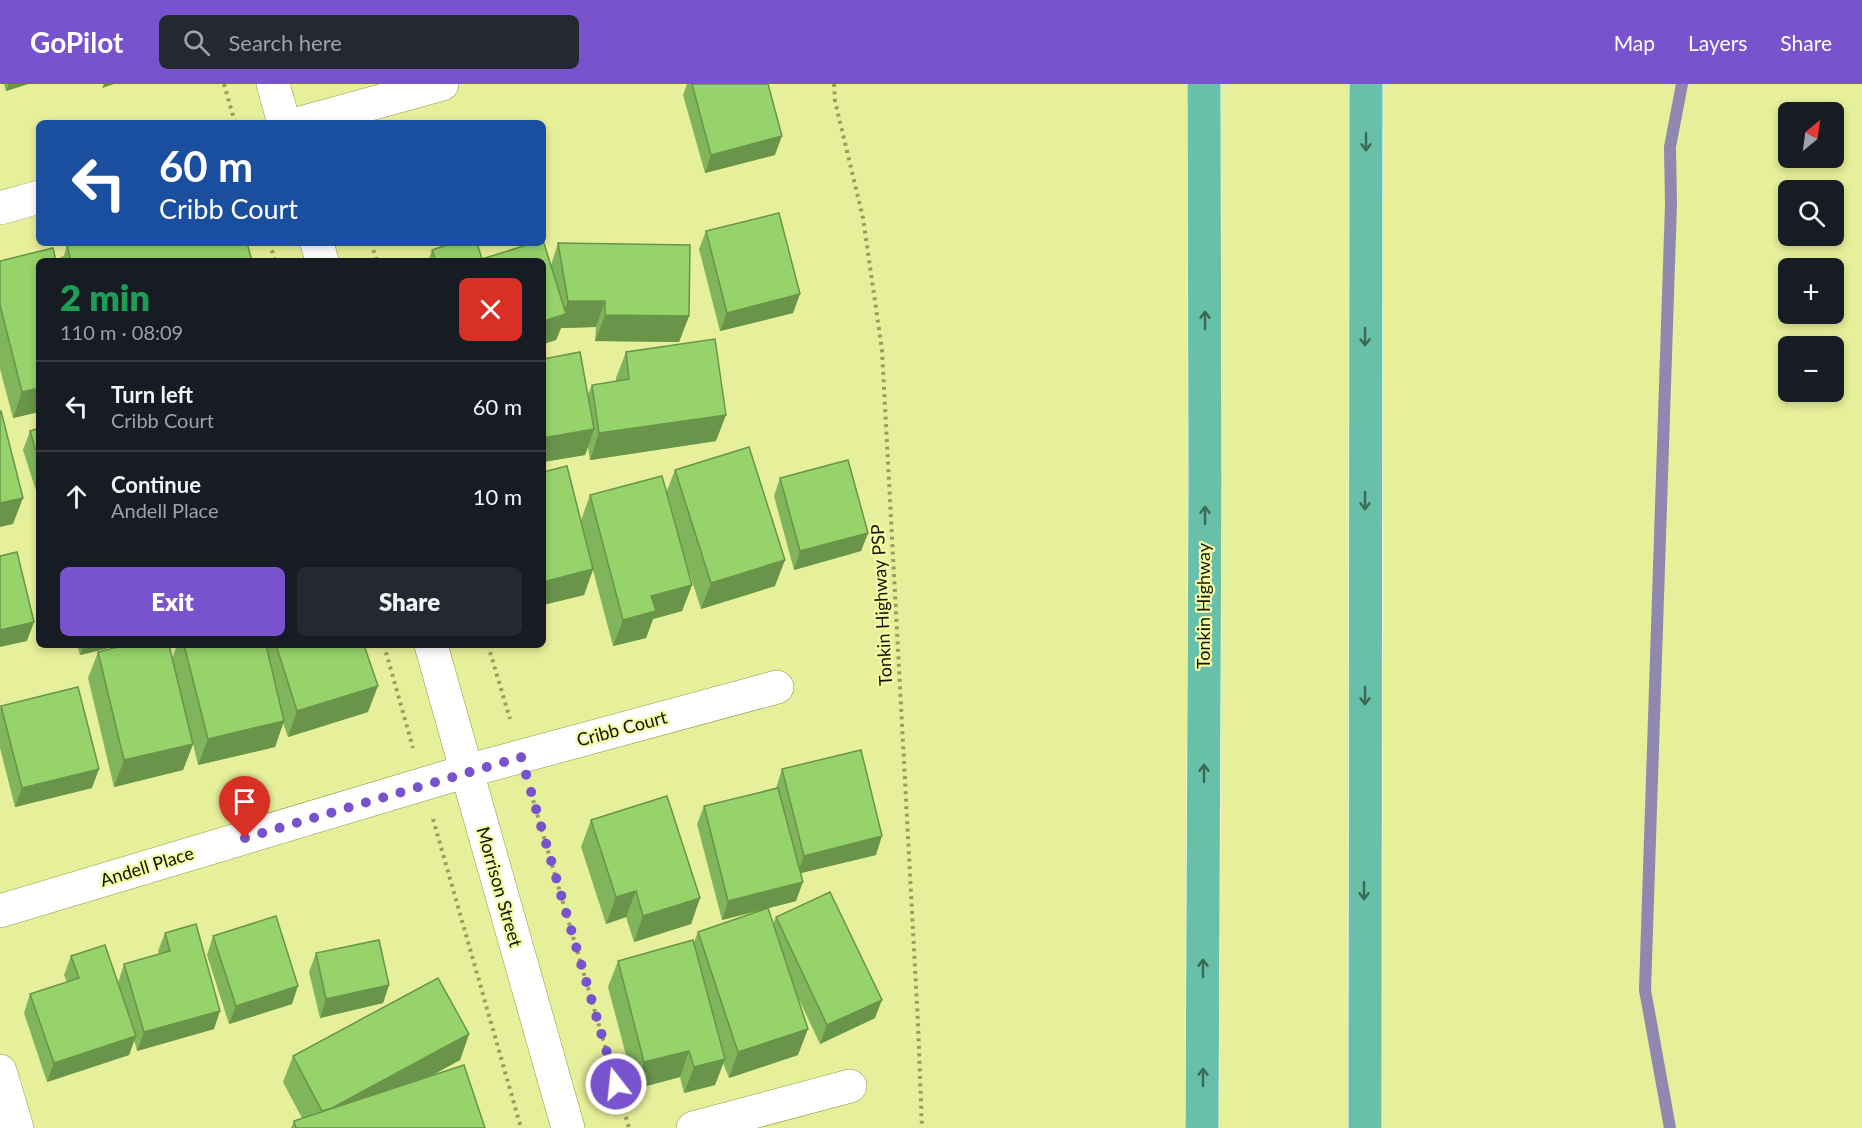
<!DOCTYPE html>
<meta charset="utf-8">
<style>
:root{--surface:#171b24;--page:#242831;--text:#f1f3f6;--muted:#9ea1a6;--line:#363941;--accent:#7853cd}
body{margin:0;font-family:Lato,sans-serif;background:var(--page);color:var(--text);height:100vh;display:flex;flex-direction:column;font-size:22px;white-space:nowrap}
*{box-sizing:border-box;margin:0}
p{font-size:20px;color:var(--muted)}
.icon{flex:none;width:33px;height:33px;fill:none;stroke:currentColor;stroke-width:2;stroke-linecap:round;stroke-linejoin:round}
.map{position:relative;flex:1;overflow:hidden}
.drawer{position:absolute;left:36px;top:174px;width:510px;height:390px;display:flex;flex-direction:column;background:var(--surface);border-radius:9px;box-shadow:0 3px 9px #0003}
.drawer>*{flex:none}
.top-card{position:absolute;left:36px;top:36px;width:510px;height:126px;border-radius:9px;box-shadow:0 3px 9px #0003;background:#1a4fa0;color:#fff;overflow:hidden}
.needle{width:39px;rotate:29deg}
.tools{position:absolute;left:1778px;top:18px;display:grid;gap:12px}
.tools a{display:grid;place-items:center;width:66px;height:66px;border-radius:9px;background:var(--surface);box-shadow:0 3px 9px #0003;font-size:30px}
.pin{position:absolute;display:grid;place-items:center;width:51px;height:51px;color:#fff;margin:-62px -26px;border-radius:50% 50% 50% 0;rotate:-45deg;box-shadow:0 0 6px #0007}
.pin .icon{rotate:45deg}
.me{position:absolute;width:66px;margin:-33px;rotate:344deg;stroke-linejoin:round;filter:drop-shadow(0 0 4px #0008)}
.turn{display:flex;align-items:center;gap:21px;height:126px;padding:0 24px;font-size:27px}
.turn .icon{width:78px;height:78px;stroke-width:2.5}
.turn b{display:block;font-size:42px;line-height:51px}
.round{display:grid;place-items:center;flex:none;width:63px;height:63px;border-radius:9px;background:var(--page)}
.head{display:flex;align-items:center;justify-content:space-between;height:102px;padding:0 24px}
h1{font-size:36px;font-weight:800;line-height:45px;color:#1e9e55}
.cta{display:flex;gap:12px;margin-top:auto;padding:12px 24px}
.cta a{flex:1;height:69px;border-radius:9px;background:var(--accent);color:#fff;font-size:24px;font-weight:800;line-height:69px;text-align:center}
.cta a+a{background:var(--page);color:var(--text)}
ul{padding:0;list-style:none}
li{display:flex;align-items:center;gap:18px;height:90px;padding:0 24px;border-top:2px solid var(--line)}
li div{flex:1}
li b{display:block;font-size:22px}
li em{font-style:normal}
header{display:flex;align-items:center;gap:36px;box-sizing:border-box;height:84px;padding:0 30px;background:var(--accent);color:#fff}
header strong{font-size:28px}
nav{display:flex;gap:33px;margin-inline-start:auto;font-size:21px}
.search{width:420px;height:54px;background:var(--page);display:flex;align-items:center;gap:15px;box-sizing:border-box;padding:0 21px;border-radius:9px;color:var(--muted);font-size:22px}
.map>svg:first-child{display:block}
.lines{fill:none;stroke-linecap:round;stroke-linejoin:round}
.stream{stroke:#9188af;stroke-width:12}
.minor-casing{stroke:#919844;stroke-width:34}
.motorway-casing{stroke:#fff;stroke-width:34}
.path{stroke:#989e61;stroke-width:4;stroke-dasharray:3 4.5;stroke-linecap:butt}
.minor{stroke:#fff;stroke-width:33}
.motorway{stroke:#67c0a7;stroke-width:33}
.wall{fill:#81b55b}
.shaded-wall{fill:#69944a}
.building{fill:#96d36a;stroke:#69944a;stroke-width:1.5}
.oneway{stroke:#3c6a54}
.route{stroke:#7853cd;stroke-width:10;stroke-dasharray:0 18}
.labels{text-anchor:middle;stroke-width:4.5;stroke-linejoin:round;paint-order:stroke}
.street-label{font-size:18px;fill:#121400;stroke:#f3fca6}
</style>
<header>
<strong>GoPilot</strong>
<div class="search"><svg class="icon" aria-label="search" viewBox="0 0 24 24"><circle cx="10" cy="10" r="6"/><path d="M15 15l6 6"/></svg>Search here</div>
<nav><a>Map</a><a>Layers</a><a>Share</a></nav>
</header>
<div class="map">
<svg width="1862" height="1044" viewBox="0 0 1862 1044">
<rect width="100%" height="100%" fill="#e6ef99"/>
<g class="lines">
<path class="stream" d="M1670,1044L1645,906L1671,120L1670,63L1682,0"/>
<defs>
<g id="minor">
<path d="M273,0L284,39"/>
<path d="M301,39L442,0"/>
<path d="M0,124L39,113"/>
<path d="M317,159L322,177"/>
<path d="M431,561L568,1044"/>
<path d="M0,827L467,687L777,603"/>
<path d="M0,987L17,1044"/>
<path d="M693,1044L850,1002"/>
</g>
<g id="motorway">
<path d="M1202,1044L1205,398L1204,0"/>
<path d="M1365,1044L1366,0"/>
</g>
</defs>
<use href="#minor" class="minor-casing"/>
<use href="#motorway" class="motorway-casing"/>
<g class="path">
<path d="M224,0L235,39"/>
<path d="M834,0L835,17L863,134L882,266L918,940L922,1044"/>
<path d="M270,159L275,177"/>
<path d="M371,159L377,177"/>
<path d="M54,177L67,173"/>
<path d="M384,561L413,664"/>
<path d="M488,561L510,635"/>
<path d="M531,709L629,1044"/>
<path d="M433,735L521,1044"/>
</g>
<use href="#minor" class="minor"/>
<use href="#motorway" class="motorway"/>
</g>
<g class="wall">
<path d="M4,0H28L6,7Z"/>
<path d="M687,0H768L775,71L705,89L683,11Z"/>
<path d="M706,147L793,229L720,247L699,165Z"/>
<path d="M543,156L551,181L558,159L690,161L689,232L679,258L595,257L596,243L561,244L556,256L543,260V177H428L432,166L453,159H477L482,175L533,159H543Z"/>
<path d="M67,162L252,177H62Z"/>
<path d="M0,177L39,328L13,334L0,285Z"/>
<path d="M626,268L716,357L590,376L588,363L585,371L543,378V275L588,310L592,301L616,297V294Z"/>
<path d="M39,344V416L23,366L30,347Z"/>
<path d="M675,386L775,502L701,525L680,459L692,501L682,527L653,535L646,554L613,562L593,486L584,511L543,521V388L581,436L590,411L666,409Z"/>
<path d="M780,394L868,449L861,467L794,486L774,412Z"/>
<path d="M77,561H121L80,571Z"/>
<path d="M177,561H364L368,628L288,653L283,639L275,663L198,681L193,660L183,686L114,703L88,594L98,568L172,575Z"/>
<path d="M1,622L92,704L15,723L0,664V625Z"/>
<path d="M782,685L876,771L800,789L796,817L722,836L697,740L704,722L776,704Z"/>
<path d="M591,736L700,814L691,840L634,858L626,833L606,840L581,763Z"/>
<path d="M776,833L875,934L820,960L795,907L798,971L729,994L723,979L715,1001L684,1009L680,993L635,1005L608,903L618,877L694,858L698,848L773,840Z"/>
<path d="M165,849L214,945L137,967L134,956L129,971L47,998L24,929L30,910L67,898L64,891L71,872L118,899L124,880L159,870L158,867Z"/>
<path d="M213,852L292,920L229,940L207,871Z"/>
<path d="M316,869L389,901L383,919L320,934L309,888Z"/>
<path d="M469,950L460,976L431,992L485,1044H291L294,1037L302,1034L283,998L293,972Z"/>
</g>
<g class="shaded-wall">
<path d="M9,0H28L6,7Z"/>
<path d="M104,0H114L102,4Z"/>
<path d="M782,52L775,71L705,89L711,71Z"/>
<path d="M800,210L793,229L720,247L727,229Z"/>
<path d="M568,217H605L596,243L561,244L556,256L543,260V237L563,230Z"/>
<path d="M605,231L689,232L679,258L595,257Z"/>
<path d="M39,304V328L13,334L22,308Z"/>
<path d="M726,331L716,357L590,376L599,349Z"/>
<path d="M594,345L585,371L543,378V354Z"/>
<path d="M23,414L13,440L0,443V419Z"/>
<path d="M868,449L861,467L794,486L800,467Z"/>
<path d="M785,476L775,502L701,525L711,499Z"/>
<path d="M593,485L584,511L543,521V498Z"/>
<path d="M692,501L682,527L653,535L646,554L613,562L623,536L651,512Z"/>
<path d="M34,538L27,557L0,563V546Z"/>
<path d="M84,561H121L80,571Z"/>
<path d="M378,602L368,628L288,653L297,627Z"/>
<path d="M284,637L275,663L198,681L208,655Z"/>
<path d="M193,660L183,686L114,703L124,676Z"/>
<path d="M99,685L92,704L15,723L22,704Z"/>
<path d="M882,752L876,771L797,790L804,772Z"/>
<path d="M803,798L796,817L722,836L728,817Z"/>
<path d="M636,807L626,833L606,840L616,813Z"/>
<path d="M700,814L691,840L634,858L643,832Z"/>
<path d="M389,901L383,919L320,934L326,915Z"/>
<path d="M298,902L292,920L229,940L236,922Z"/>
<path d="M882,916L875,934L820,960L827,941Z"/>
<path d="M220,927L214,945L137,967L144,948Z"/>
<path d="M808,945L798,971L729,994L738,968Z"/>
<path d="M469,950L460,976L334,1044L323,1029Z"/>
<path d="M136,952L129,971L47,998L54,979Z"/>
<path d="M689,967L680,993L635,1005L644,978Z"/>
<path d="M725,975L715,1001L684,1009L694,983Z"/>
</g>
<g class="building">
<path d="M692,0H768L782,52L711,71Z"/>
<path d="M779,129L800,210L727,229L706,147Z"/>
<path d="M543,156L566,230L543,237V177H436L432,166L453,159H477L482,175L533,159H543Z"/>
<path d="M78,159H247L252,177H71L67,162Z"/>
<path d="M558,159L690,161L689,232L605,231V217H568Z"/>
<path d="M53,164L56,177H39V304L22,308L0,221V177Z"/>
<path d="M715,255L726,331L599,349L592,301L629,295L626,268Z"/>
<path d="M580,268L594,345L543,354V275Z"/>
<path d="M0,327H1L23,414L0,419Z"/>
<path d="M39,344V377L30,347Z"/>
<path d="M749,363L785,476L711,499L675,386Z"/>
<path d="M848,376L868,449L800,467L780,394Z"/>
<path d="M567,382L593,485L543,498V388Z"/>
<path d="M662,392L692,501L651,512L656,527L623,536L590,411Z"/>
<path d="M17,468L34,538L0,546V472Z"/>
<path d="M126,561H169L193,660L124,676L98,568Z"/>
<path d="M184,561H266L284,637L208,655Z"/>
<path d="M276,561H364L378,602L297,627Z"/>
<path d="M78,603L99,685L22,704L1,622Z"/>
<path d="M861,666L882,752L804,772L782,685Z"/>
<path d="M778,704L803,798L728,817L704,722Z"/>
<path d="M667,712L700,814L643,832L636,807L616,813L591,736Z"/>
<path d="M830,808L882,916L827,941L776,833Z"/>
<path d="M768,824L808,945L738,968L698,848Z"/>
<path d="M276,832L298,902L236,922L213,852Z"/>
<path d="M196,840L220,927L144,948L124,880L170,867L165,849Z"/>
<path d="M379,856L389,901L326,915L316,869Z"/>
<path d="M693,856L725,975L694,983L689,967L644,978L618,877Z"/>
<path d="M105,861L136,952L54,979L30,910L79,894L71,872Z"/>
<path d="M438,894L469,950L332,1024L322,1027L293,972Z"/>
<path d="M464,981L485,1044H296L294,1037Z"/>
</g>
<defs><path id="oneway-shaft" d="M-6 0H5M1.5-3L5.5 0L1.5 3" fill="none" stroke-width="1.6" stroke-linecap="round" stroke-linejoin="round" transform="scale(1.5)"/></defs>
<g class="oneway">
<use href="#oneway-shaft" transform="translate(1366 58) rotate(90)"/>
<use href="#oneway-shaft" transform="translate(1205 236) rotate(-90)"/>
<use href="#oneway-shaft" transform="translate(1365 253) rotate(90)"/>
<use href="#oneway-shaft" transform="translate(1365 417) rotate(90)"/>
<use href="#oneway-shaft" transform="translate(1205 431) rotate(-90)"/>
<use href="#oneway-shaft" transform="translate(1365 612) rotate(90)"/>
<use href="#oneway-shaft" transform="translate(1204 689) rotate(-90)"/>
<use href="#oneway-shaft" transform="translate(1364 807) rotate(90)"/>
<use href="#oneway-shaft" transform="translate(1203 884) rotate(-90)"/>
<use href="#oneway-shaft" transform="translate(1203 993) rotate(-90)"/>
</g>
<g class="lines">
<path class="route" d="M245,754L521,673L616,1000"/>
</g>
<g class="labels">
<g class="street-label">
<text transform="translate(882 521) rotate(-93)" y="6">Tonkin Highway PSP</text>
<text transform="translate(1204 522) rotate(-90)" y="6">Tonkin Highway</text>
<text transform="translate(622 645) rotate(-15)" y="6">Cribb Court</text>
<text transform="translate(147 783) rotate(-17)" y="6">Andell Place</text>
<text transform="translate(499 803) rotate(74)" y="6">Morrison Street</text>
</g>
</g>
</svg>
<div class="tools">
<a><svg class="needle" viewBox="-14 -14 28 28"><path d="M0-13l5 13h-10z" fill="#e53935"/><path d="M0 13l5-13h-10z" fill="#9ea1a6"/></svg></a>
<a><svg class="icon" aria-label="search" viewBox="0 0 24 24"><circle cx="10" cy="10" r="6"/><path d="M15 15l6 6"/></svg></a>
<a>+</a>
<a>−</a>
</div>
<div class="pin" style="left:245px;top:754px;background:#d93025"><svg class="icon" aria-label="arrive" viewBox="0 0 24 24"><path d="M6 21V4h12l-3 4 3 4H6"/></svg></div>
<svg class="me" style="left:616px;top:1000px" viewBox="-20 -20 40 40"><circle r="17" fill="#7853cd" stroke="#fff" stroke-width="3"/><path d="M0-11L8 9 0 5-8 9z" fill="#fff"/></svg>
<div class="top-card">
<div class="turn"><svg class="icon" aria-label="left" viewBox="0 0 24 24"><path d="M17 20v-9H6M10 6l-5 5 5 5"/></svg><div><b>60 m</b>Cribb Court</div></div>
</div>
<section class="drawer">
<div class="head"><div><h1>2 min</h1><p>110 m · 08:09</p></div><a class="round" style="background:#d93025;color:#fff"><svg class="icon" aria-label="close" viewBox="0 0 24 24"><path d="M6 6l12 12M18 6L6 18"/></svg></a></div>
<ul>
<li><svg class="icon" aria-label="left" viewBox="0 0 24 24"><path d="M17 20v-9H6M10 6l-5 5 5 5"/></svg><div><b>Turn left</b><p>Cribb Court</p></div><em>60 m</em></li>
<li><svg class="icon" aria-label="ahead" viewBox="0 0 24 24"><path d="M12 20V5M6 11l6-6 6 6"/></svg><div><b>Continue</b><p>Andell Place</p></div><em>10 m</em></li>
</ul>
<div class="cta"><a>Exit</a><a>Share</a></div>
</section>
</div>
